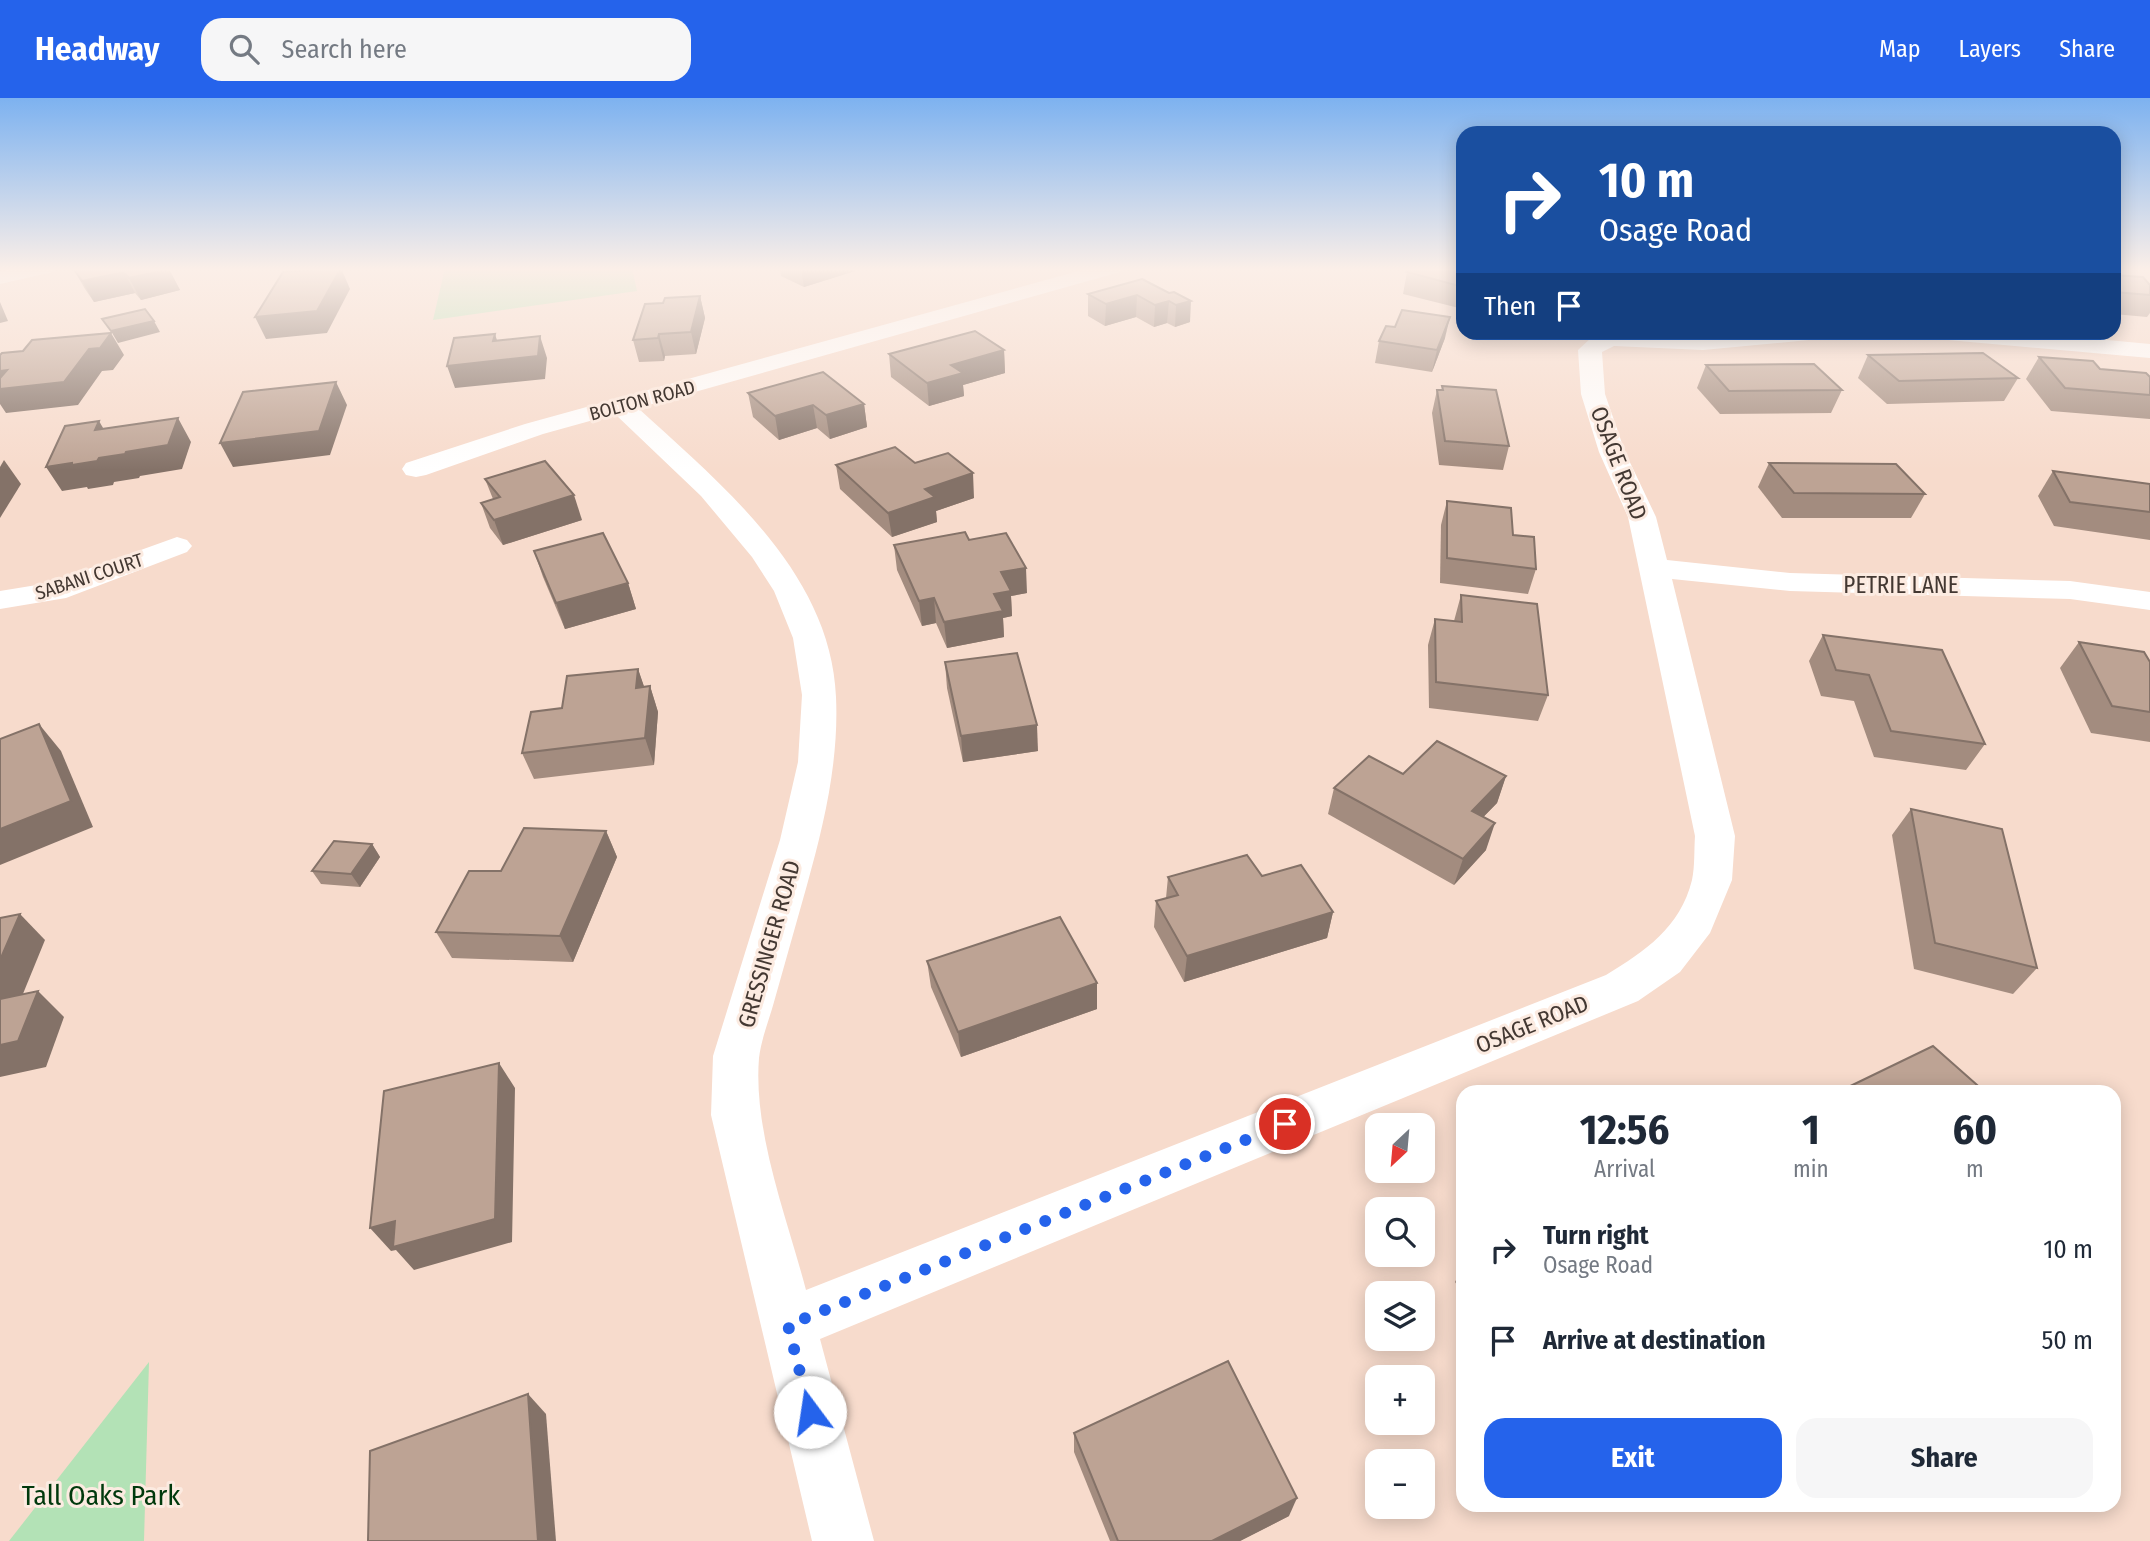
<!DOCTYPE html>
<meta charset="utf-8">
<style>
:root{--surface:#fff;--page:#f6f6f7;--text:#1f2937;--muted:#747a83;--accent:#2563eb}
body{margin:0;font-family:"Fira Sans Condensed",sans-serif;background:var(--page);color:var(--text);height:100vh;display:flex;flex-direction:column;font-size:26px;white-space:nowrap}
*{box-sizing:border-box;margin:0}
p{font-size:23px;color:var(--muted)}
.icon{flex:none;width:38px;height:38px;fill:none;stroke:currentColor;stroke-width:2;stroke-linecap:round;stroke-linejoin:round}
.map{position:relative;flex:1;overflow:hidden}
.sheet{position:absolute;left:1456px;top:987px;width:665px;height:427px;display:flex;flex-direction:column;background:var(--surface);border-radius:21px;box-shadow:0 4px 18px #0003}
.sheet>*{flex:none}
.hud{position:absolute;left:1456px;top:28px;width:665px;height:214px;border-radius:21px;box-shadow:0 4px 18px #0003;background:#1a4fa0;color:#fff;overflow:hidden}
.needle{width:46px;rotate:206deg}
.fabs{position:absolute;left:1365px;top:1015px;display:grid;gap:14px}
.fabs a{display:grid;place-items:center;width:70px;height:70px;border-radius:14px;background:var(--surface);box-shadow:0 4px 18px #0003;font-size:35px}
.pin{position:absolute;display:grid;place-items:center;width:60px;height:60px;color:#fff;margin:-30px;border:4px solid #fff;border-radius:50%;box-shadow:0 2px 7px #0007}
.me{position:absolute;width:77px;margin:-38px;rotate:346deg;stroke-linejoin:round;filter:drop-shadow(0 0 5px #0008)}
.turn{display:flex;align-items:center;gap:24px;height:147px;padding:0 28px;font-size:32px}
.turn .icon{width:91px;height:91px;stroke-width:2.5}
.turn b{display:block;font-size:49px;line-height:60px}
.then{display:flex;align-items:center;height:66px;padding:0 28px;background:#0003;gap:14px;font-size:26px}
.eta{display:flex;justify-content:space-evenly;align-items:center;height:119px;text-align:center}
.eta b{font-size:42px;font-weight:700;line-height:49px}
.cta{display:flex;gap:14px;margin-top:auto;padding:14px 28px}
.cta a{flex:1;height:80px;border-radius:21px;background:var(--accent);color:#fff;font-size:28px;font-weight:700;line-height:80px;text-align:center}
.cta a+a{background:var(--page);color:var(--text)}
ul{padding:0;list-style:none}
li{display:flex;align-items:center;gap:21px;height:91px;padding:0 28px}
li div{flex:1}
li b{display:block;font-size:26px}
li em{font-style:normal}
header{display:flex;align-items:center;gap:42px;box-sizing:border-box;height:98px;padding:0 35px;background:var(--accent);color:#fff}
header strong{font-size:33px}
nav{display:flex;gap:38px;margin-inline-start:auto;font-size:24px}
.search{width:490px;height:63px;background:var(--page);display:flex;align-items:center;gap:18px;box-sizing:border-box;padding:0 24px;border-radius:21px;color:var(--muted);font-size:26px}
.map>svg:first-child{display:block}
.green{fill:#b3e2b6}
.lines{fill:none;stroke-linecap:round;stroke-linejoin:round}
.street{fill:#fff;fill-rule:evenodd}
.wall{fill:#a38c7f}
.shaded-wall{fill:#847268}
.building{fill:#bda394;stroke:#847268;stroke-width:2}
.route{stroke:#2563eb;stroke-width:12;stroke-dasharray:0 21.6}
.labels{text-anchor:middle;stroke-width:6;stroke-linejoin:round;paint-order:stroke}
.far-street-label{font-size:19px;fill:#433832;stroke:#fcebe1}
.street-label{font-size:23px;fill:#433832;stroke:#fcebe1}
.near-park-label{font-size:28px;fill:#00390c;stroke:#fcebe1}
</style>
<header>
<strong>Headway</strong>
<div class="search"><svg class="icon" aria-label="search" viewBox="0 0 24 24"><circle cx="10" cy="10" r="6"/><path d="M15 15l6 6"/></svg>Search here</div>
<nav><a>Map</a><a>Layers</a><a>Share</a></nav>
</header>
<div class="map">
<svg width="2150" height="1443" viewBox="0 0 2150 1443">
<rect width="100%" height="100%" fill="#f7dbcc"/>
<g class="green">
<path d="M445,170H632L637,193L433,222Z"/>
<path d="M149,1264L144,1443H9Z"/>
</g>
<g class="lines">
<g class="street">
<path d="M16,170H56L53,174L0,186V174Z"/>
<path d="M1089,170H1123L1120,174L638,310C722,387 831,475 836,599C839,663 824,726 807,787C796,826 785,865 774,904C769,922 761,942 759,960C753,1034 787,1120 806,1192L1606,877C1645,853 1680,830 1692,782C1695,768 1694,752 1695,738L1628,419L1599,354L1581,296L1578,252L1592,239L1612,234L1703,238L1741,234H1830L1827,239L1819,241L1703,252L1614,248L1602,254L1605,296L1625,354L1656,419L1667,462L1790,475L2070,483L2150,494V512L2070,501L1790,493L1672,481L1735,738L1732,782L1710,835L1680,874L1638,903L820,1241L874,1443H812L711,1017L713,958L780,742L798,664L802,597L793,540L774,493L752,459L701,398L615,316L543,336L426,377L416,379L406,377L402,371L406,365L525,326Z"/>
<path d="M1926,234H2020L2150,246V260L1937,241L1929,239Z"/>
<path d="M177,439L187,442L192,448L187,454L66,500L0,511V493L49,485Z"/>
</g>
</g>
<g class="wall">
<path d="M73,170H168L180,192L141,202L135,195L94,204L85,191Z"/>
<path d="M780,170H855V173L804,189L781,178Z"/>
<path d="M1463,170V207L1459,210L1403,196L1407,174L1434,172Z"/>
<path d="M2114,177L2150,187V215L2147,219L2114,216Z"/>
<path d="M1169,195L1190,224L1175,229L1167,225L1154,229L1136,219L1105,228L1088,218V196Z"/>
<path d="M700,198L705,220L696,256L665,258L664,263L639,264L633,242L663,205Z"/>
<path d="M1395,229L1445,240L1432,274L1375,265L1379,243Z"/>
<path d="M1004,252L1005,275L963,287L964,298L929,308L891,279L889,256Z"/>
<path d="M1868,257L2018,280L2004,303L1887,306L1858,280Z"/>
<path d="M2039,259L2100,271L2150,279V321L2051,313L2026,281Z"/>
<path d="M1706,267L1842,292L1831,315L1720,316L1697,290Z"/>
<path d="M1442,288L1509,348L1503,372L1439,367L1432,315L1437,292H1442Z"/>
<path d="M748,295L864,306L867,329L830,341L817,330L779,342L753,319Z"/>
<path d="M915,365L974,400L936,413L937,424L892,439L840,391L836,367Z"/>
<path d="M1769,365L1925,396L1911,420H1782L1758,389Z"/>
<path d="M2053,373L2150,386V442L2054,428L2038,398Z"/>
<path d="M485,381L582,422L503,447L490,430L481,405L493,401Z"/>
<path d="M1447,403L1513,437L1536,471L1528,496L1440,485L1441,427Z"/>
<path d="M969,442L1027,495L1011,498L1012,518L1003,520L1004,539L947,550L936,525L922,528L897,472L894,447Z"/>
<path d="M534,453L628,485L636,511L565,531L543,479Z"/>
<path d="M1461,497L1548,597L1538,623L1429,610L1428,547L1435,521L1454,523Z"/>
<path d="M1823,537L1985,646L1966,672L1874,659L1854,603L1821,598L1809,563Z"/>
<path d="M2079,544L2150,564V644L2091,635L2060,570Z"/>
<path d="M945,564L1038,653L963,664L947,590Z"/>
<path d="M638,571L644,589L650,588L658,614L654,667L534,681L522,655L562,610Z"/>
<path d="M1403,676L1506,678L1497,705L1483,719L1486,752L1454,787L1328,716L1334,690Z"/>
<path d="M1911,711L2037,870L2013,896L1914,871L1892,737Z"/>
<path d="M606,733L617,759L573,864L452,860L436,834L501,773Z"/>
<path d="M372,746L380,759L360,789L321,786L312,773Z"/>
<path d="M1262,778L1333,814L1327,840L1184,884L1154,829L1156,803L1166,800L1168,779Z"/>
<path d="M927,863L1097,885V911L961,959L931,889Z"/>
<path d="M1463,1169V1196L1455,1184Z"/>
<path d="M1074,1335L1289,1418L1240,1443H1110L1074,1354Z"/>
</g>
<g class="shaded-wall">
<path d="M341,170L350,191L327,235L266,241L255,219Z"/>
<path d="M801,170H855V173L804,189Z"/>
<path d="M169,171L180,192L141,202L129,180Z"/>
<path d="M124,174L135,195L94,204L82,183Z"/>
<path d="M1463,192V207L1459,210Z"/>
<path d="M1137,197L1136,219L1105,228L1106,206Z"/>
<path d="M700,198L705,220L696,256L691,234Z"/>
<path d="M1169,203L1167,225L1154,229L1155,207Z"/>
<path d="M1191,203L1190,224L1175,229L1176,207Z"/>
<path d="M0,204L8,223L0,225Z"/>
<path d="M1450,219L1445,240L1432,274L1437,252Z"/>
<path d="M154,223L160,234L118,245L111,233Z"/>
<path d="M111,235L124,257L113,272L102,273L78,307L6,315L0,306V273L89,251Z"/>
<path d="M495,236L502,258L540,238L547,260L545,281L455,290L447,268L493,243Z"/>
<path d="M659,236L665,258L664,263L658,240Z"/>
<path d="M1004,252L1005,275L963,287L964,298L929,308L927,285L951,267Z"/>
<path d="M336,284L347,307L330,357L233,369L220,345Z"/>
<path d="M864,306L867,329L830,341L826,317Z"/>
<path d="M813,307L817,330L779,342L775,318Z"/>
<path d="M178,320L191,344L182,371L140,378L139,380L114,384L113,387L88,391L87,389L62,393L46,369L99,360Z"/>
<path d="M99,323L113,347L95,332Z"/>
<path d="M4,362L21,386L0,420V369Z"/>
<path d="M973,375L974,400L936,413L937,424L892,439L888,415L925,391Z"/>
<path d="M574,397L582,422L503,447L494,422Z"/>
<path d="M1026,470L1027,495L1011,498L1012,518L1003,520L1004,539L947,550L944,524L1001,474Z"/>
<path d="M628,485L636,511L565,531L556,505Z"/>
<path d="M934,500L936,525L922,528L919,503Z"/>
<path d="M638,571L647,597L636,590Z"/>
<path d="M650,588L658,614L654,667L645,640Z"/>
<path d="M39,626L61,653L93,729L0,767V731Z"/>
<path d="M1037,627L1038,653L963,664L961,638Z"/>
<path d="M1506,678L1497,705L1463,740L1472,713Z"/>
<path d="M1495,725L1486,752L1454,787L1463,761Z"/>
<path d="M606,733L617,759L573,864L560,838Z"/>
<path d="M372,746L380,759L360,789L351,776Z"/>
<path d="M1333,814L1327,840L1184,884L1187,858Z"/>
<path d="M20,816L45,842L9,930L0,921V862Z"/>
<path d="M1097,885V911L961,959L958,934Z"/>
<path d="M38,893L64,919L46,969L0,979V947Z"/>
<path d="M499,965L515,990L512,1144L414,1172L396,1152L391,1153L370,1130Z"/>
<path d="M528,1296L546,1316L556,1443H538Z"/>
<path d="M1297,1400L1289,1418L1240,1443H1212Z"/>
</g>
<g class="building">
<path d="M73,170H168L169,171L129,180L124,174L82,183Z"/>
<path d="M341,170L317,213L255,219L283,174Z"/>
<path d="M1414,170H1429L1434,172L1436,170H1463V189L1407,174Z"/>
<path d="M2114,177L2143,179L2150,187V197L2114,194Z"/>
<path d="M1142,181L1169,195L1174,194L1191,203L1176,207L1169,203L1155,207L1137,197L1106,206L1088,196Z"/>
<path d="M700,198L691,234L659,236L658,240L633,242L645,206L663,205L665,200Z"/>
<path d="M145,211L154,223L111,233L102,221Z"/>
<path d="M1402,212L1450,219L1437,252L1379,243L1386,228L1395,229Z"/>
<path d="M975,233L1004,252L951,267L963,275L927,285L889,256Z"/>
<path d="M111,235L100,250L89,251L64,284L0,291V280L7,272L0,273V257L2,255L23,253L32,242Z"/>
<path d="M495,236L493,243L540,238L538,258L447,268L454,240Z"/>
<path d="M1983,255L2018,280L1899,283L1868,257Z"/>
<path d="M2039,259L2093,263L2100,271L2146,275L2150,279V297L2065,290Z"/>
<path d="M1814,266L1842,292L1729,293L1706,267Z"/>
<path d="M823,274L864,306L826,317L813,307L775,318L748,295Z"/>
<path d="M336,284L319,333L220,345L243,294Z"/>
<path d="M1442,288L1496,292L1509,348L1445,343L1437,292H1443Z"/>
<path d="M178,320L168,347L126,354L125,356L99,360L97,363L72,367V365L46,369L65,328L99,323L95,332Z"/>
<path d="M895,349L915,365L948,355L973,375L925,391L935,399L888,415L836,367Z"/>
<path d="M545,363L574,397L494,422L481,405L500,399L485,381Z"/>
<path d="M1769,365L1896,366L1925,396L1794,395Z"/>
<path d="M2053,373L2150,386V414L2070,404Z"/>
<path d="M1447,403L1511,410L1513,437L1534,439L1536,471L1447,460Z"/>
<path d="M965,434L969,442L1006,435L1026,470L1001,474L1011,493L994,496L1003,513L944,524L934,500L919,503L894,447Z"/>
<path d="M603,435L628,485L556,505L534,453Z"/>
<path d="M1461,497L1537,506L1548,597L1436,584L1435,521L1462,524Z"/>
<path d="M1823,537L1942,552L1985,646L1891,633L1869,577L1836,572Z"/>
<path d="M2079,544L2144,554L2150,564V614L2112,608Z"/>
<path d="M1017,555L1037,627L961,638L945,564Z"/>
<path d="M638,571L636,590L650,588L645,640L522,655L531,614L562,610L567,578Z"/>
<path d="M39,626L71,703L0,731V641Z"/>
<path d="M1437,643L1506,678L1472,713L1495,725L1463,761L1334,690L1369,658L1403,676Z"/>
<path d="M1911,711L2002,731L2037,870L1935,845Z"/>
<path d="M524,730L606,733L560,838L436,834L469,773H501Z"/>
<path d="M334,743L372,746L351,776L312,773Z"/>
<path d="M1247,757L1262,778L1301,767L1333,814L1187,858L1156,803L1178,797L1168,779Z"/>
<path d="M20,816L0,862V820Z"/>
<path d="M1060,819L1097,885L958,934L927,863Z"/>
<path d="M38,893L18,943L0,947V901Z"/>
<path d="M1933,948L1985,994H1838Z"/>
<path d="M499,965L495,1121L393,1149L395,1123L370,1130L384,993Z"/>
<path d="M1228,1263L1297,1400L1212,1443H1118L1074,1335Z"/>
<path d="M528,1296L538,1443H368L370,1353Z"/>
</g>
<linearGradient id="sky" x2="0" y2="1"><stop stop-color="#7db2f0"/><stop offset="0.46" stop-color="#fbefe8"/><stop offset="1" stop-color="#fbefe8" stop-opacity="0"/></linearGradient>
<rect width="2150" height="372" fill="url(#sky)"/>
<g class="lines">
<path class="route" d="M810,1314L788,1227L1285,1026"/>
</g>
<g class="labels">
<g class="far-street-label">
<text transform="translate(642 302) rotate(-15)" y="7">BOLTON ROAD</text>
<text transform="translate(89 478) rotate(-18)" y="7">SABANI COURT</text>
</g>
<g class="street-label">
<text transform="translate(1619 365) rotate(69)" y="8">OSAGE ROAD</text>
<text x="1901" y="495">PETRIE LANE</text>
<text transform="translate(769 846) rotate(-74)" y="8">GRESSINGER ROAD</text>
<text transform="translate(1532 926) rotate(-22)" y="8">OSAGE ROAD</text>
</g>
<g class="near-park-label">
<text x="101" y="1407">Tall Oaks Park</text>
</g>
</g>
</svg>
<div class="fabs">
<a><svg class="needle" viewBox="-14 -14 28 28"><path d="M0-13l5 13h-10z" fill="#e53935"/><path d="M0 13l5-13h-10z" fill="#747a83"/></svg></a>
<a><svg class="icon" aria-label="search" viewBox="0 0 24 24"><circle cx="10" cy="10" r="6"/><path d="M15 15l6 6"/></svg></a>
<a><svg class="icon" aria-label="layers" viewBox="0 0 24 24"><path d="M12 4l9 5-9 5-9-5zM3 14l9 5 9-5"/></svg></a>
<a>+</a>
<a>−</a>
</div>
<div class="pin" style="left:1285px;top:1026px;background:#d93025"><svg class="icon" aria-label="arrive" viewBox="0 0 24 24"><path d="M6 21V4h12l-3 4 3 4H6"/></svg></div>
<svg class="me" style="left:810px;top:1314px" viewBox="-20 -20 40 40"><circle r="19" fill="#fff"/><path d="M0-13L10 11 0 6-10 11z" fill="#2563eb"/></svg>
<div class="hud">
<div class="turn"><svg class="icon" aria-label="right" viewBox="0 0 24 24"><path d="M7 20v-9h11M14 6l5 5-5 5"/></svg><div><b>10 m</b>Osage Road</div></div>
<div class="then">Then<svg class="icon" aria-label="arrive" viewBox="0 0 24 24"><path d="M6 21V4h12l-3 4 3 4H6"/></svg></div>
</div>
<section class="sheet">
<div class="eta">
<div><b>12:56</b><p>Arrival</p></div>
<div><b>1</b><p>min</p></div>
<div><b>60</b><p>m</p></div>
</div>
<ul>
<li><svg class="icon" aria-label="right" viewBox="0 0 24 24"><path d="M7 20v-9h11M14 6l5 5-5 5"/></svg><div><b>Turn right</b><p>Osage Road</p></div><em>10 m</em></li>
<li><svg class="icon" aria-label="arrive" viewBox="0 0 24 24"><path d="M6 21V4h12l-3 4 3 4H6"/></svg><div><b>Arrive at destination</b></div><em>50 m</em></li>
</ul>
<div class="cta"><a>Exit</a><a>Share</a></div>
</section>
</div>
